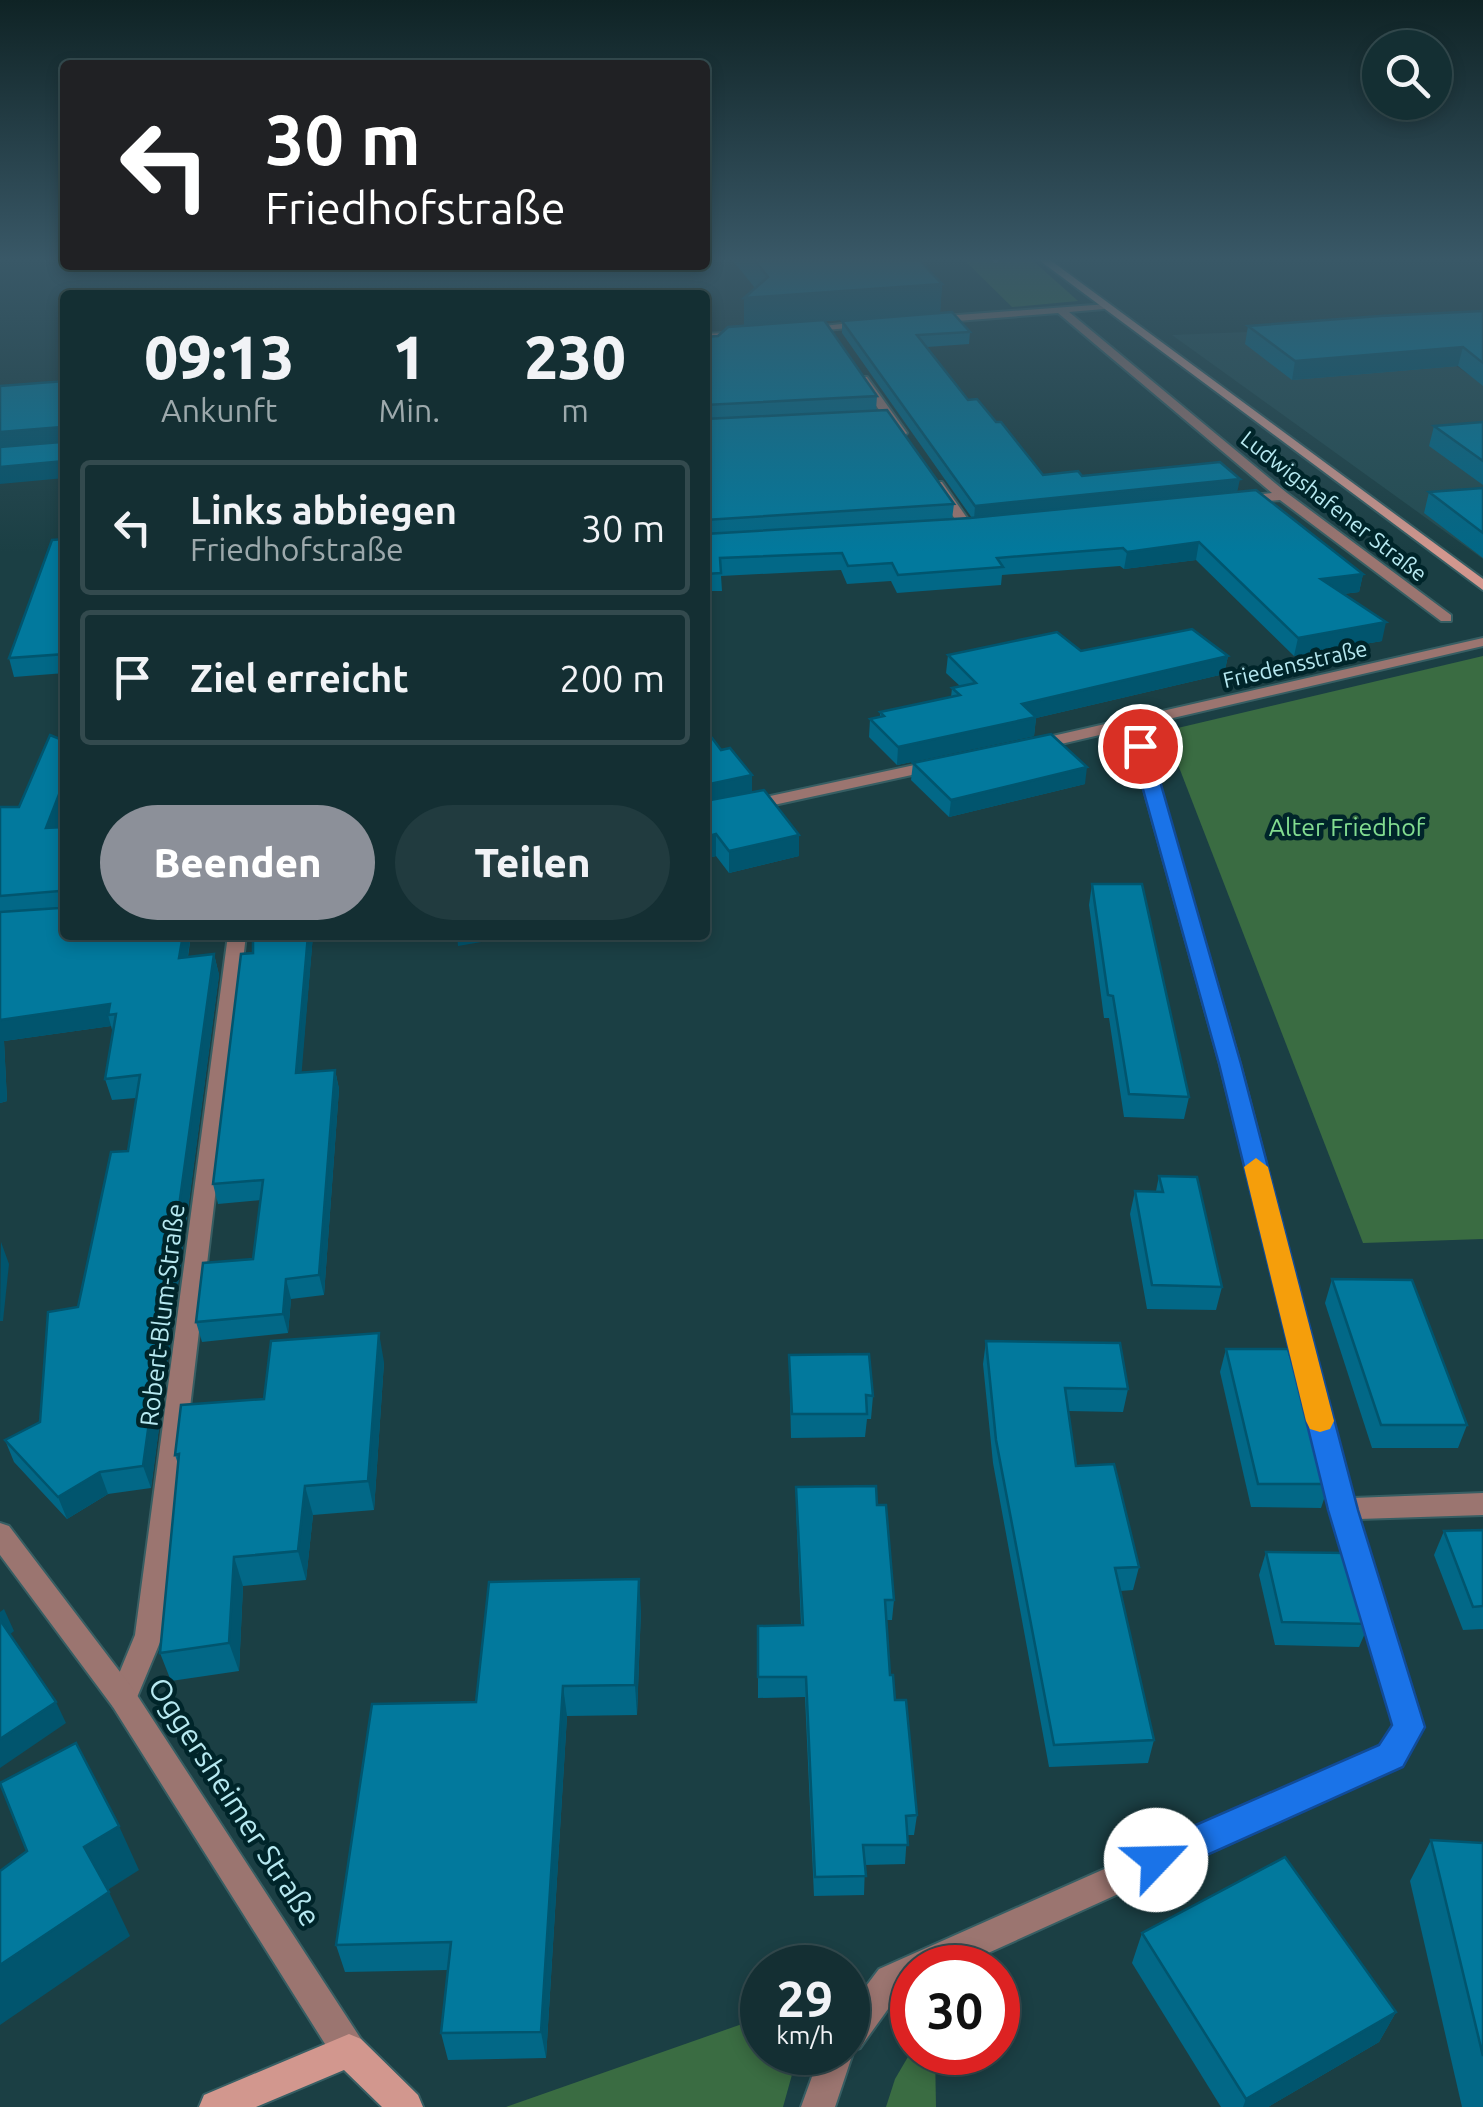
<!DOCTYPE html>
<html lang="de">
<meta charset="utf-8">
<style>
:root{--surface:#142f33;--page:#213b3f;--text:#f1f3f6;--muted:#9da9ac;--line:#334a4e;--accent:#8c9099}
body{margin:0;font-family:Ubuntu,sans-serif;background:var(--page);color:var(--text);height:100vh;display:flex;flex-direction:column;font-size:38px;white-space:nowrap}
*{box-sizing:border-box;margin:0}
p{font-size:32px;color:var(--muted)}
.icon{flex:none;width:55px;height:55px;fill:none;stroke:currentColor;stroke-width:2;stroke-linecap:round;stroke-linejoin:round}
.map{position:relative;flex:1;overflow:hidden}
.sheet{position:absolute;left:60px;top:290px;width:650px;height:650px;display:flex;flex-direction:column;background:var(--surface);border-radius:10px;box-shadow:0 5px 15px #0003,0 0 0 2px var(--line)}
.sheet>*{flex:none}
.banner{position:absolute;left:60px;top:60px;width:650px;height:210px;border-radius:10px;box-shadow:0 5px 15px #0003,0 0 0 2px var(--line);background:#202124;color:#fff;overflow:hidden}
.buttons{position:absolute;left:1362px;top:30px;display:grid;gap:20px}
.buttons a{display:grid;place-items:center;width:90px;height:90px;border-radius:50%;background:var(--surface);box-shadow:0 5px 15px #0003,0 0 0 2px var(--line);font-size:50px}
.speed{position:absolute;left:740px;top:1945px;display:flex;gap:20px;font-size:50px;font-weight:700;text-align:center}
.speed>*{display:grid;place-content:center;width:130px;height:130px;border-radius:50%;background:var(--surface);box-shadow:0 5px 15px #0003,0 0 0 2px var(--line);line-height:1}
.speed small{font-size:25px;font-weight:400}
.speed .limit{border:15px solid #d22;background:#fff;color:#111}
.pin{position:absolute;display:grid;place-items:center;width:85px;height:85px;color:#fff;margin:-42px;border:5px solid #fff;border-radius:50%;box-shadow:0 2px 10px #0007}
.me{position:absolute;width:110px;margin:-55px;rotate:66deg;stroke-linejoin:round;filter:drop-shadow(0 0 8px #0008)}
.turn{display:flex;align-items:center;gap:35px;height:210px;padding:0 40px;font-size:45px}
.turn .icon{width:130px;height:130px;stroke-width:2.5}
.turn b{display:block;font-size:70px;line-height:85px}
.eta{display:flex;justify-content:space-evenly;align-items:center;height:170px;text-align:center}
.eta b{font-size:60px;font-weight:800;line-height:70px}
.cta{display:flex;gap:20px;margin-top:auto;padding:20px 40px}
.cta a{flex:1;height:115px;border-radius:60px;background:var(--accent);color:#fff;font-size:40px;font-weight:800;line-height:115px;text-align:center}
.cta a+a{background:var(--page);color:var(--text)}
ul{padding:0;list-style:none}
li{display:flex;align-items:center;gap:30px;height:135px;margin:0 20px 15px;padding:0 20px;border:5px solid var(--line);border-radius:10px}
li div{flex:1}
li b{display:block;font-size:38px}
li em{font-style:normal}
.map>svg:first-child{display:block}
.built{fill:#234c52}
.green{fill:#3a6c42}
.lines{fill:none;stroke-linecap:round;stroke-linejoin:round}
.stream{fill:#7797c8;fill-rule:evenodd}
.minor-casing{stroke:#375e63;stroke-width:4}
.tertiary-casing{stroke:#375e63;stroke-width:4}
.secondary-casing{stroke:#375e63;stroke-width:4}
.minor{fill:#9b7570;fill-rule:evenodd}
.tertiary{fill:#9b7570;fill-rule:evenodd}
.secondary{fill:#d2978e;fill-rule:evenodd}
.wall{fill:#026887}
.shaded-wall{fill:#01556e}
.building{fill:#02799d;stroke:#01556e;stroke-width:2.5}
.route{fill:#1a73e8;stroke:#114b97;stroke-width:2.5}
.slow{fill:#f59e0b}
.labels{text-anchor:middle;stroke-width:9;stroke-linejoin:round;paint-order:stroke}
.far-street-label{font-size:22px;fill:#b7e9f1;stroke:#00252a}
.park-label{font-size:25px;fill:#82dc90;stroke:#00252a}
.street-label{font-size:25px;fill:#b7e9f1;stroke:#00252a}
.near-street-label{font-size:30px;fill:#b7e9f1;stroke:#00252a}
</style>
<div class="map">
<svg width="1483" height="2107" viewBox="0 0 1483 2107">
<rect width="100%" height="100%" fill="#1b3f44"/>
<path class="built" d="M1397,326L1483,384V559L1172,335Z"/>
<g class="green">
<path d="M961,257H1029L1078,301L1012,307Z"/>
<path d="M1483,656V1239L1363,1243L1165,731Z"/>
<path d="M762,2017V2052L798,2053L783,2107H506Z"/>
<path d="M912,2050L935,2053L936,2107H886L895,2079Z"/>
</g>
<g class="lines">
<path class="stream" d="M989,257H995L999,262L994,263Z"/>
<defs>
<g id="minor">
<path d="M1108,304L1104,309L1069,312L1287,493L1451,615V621H1441L1280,500L1237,503V497L1272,493L1058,313L931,323L926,320L931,317Z"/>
<path d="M868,321L872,326L802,332L797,329Z"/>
<path d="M747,332L748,334L743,337L705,340V334Z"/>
<path d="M859,377H867L907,433L905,435H897L857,379Z"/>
<path d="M934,482H942L974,528L973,531H963L932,485Z"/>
<path d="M1483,638V646L1035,750L1027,745L1035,740Z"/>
<path d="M1140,741L1148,746L1240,1064L1353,1498L1483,1493V1515L1359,1519L1423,1727L1401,1766L955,1968H912V1986L901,1991L860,2048L854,2050L835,2107H801L821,2052H848V2010L879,1969L1381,1746L1394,1725L1330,1509L1220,1064L1132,746Z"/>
<path d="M938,760L946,765L944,768L705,820V810Z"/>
<path d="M228,935H246L163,1635L133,1707L123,1711L113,1707L109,1698L135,1635Z"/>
</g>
<path id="tertiary" d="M0,1523L9,1526L133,1689L361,2039L366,2051L361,2063L349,2068L337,2063L113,1707L0,1555Z"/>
<g id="secondary">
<path d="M1035,257H1046L1483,579V590Z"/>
<path d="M349,2034L361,2039L418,2095L423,2107H382L344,2070L256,2107H199L204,2095Z"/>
</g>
</defs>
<use href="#minor" class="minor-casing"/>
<use href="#tertiary" class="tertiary-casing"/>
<use href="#secondary" class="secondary-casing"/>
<use href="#minor" class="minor"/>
<use href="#tertiary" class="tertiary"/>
<use href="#secondary" class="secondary"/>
</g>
<g class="wall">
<path d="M730,257H899L903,261L942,284L940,313L824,321L877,396L876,410L954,504L952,519L972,518L842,333V321L970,332L969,344L927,347L968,400L1043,475L1082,476L1237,491L1363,574L1359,592L1343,594L1382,641L1294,656L1196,560L1124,569L1120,566L1002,575L1001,585L897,593L891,581L847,584L841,570L721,576L722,591H705V337L718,336L744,326V298L755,288Z"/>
<path d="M1483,311V386L1458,366L1292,380L1245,344L1248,326Z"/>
<path d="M1483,422V485L1429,446L1434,426Z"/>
<path d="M1483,488V558L1424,513L1429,492Z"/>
<path d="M65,539V673L14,677L9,658Z"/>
<path d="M1081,651L1228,656L1224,674L1036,718L1034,736L897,765L869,737L870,719L880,717V712L951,697L952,688L960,686L946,673L948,655Z"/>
<path d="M705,740L721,750L752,775V792L799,835V856L729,873L716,856L705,859Z"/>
<path d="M65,741V814L60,827L65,935H191L188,957L214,954L219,975L151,1488L108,1494L67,1519L14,1462L5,1440L40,1422L128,1151L136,1098L112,1100L105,1079L113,1033L111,1026L4,1041L7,1101L0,1103V807H19Z"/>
<path d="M913,763L1085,784L949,817L911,780Z"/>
<path d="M1092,884L1189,1097L1184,1119L1124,1117L1109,1018H1104L1089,905Z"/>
<path d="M313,935L301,1072L335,1070L339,1089L324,1295L291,1299L288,1333L202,1342L196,1322L253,1259L261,1200L218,1204L213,1184L253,953Z"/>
<path d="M1159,1176L1222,1287L1216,1310L1147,1309L1130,1214L1135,1191H1156Z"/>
<path d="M1332,1279L1467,1425L1458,1448H1372L1325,1303Z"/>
<path d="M986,1341L1128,1389L1123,1412L1068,1411L1076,1466L1139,1567L1133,1590L1120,1591L1154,1740L1148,1763L1049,1767L993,1463L983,1364Z"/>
<path d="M1226,1349L1329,1484L1321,1508L1251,1507L1220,1372Z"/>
<path d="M789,1355L873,1396L871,1419H867L865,1437L791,1438Z"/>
<path d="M384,1362L374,1510L313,1515L306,1580L243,1586L239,1671L171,1681L160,1653L178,1464L175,1455L264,1399Z"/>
<path d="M796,1487L877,1505L894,1600L892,1620H887L890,1675L917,1815L914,1835H907L905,1864L865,1865L864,1895L814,1896L805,1697L758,1698V1626L801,1625L796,1508Z"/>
<path d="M1483,1530V1629L1463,1630L1434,1555L1444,1531Z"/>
<path d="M1266,1552L1369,1624L1359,1647L1275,1645L1259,1575Z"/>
<path d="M641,1609L637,1715L567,1716L546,2058L448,2060L441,2033L448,1970L345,1972L336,1945L476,1702Z"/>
<path d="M1431,1840L1483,1843V2107H1462L1410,1881Z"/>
<path d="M1142,1933L1396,2012L1379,2042L1268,2107H1221L1132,1963Z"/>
</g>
<g class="shaded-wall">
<path d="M942,284L940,313L744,327V298Z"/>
<path d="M1463,347L1458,366L1292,380L1295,361Z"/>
<path d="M61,427L65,443L0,449V432Z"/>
<path d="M65,461V478L0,484V467Z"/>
<path d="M1240,479L1237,493L974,520L975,506Z"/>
<path d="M1199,542L1196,560L1124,569L1127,552Z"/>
<path d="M1363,574L1359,592L1317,597L1321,579Z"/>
<path d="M1386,622L1382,641L1294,656L1298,638Z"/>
<path d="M1228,656L1224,674L1036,718L1034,736L897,765L898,747L1022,704Z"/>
<path d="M1087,767L1085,784L949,817L951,800Z"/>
<path d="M752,775V796L705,806V785Z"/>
<path d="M65,779V814L52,848L46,828Z"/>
<path d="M716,834V856L705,859V837Z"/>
<path d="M799,835V856L729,873V851Z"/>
<path d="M183,935H191L184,979L179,958Z"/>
<path d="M308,935H313L300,1092L296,1073Z"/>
<path d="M457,935H493V940L458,946Z"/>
<path d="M214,954L219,975L151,1488L143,1466Z"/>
<path d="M110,1004L108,1015L111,1026L4,1041L7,1101L0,1103V1020Z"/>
<path d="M335,1070L339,1089L324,1295L319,1275Z"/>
<path d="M1,1242L9,1264L3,1321H0Z"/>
<path d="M286,1279L291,1299L288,1333L283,1314Z"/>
<path d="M379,1333L384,1362L374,1510L368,1481Z"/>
<path d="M100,1472L108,1494L67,1519L58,1497Z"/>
<path d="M305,1486L313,1515L306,1580L298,1551Z"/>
<path d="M234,1557L243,1586L239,1671L229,1643Z"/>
<path d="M639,1579L641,1609L637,1715L635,1685Z"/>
<path d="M4,1609L14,1631L7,1637L0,1623V1612Z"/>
<path d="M563,1686L567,1716L546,2058L541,2032Z"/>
<path d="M56,1702L66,1723L0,1768V1739Z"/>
<path d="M119,1826L139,1870L106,1891L84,1847Z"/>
<path d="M109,1892L130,1936L0,2025V1965Z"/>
<path d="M1396,2012L1379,2042L1268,2107H1243L1246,2099Z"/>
</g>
<g class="building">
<path d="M752,257H899L903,261L919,260L942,284L744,298L768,277Z"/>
<path d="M1483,311V363L1463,347L1295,361L1248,326L1380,316Z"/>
<path d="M952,312L970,332L917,335L968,400L977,399L996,422H1001L1043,475L1078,471L1082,476L1220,462L1240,479L975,506L842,321Z"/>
<path d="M824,320L877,396L705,405V337L718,336L728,327Z"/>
<path d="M65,381V461L0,467V447L61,442L65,439L61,427L0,432V386Z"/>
<path d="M887,410L954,504L705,520V419Z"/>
<path d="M1483,422V461L1434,426Z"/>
<path d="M1483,488V533L1429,492Z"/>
<path d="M1256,490L1363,574L1321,579L1386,622L1298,638L1199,542L1127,552L1123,548L997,558L1003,567L898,575L892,563L848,566L842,553L720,558L721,573L705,574V534L970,518Z"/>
<path d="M65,539V654L9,658L52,540Z"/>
<path d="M1192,629L1228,656L1022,704L1036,717L898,747L870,719L884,716L880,712L960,695L952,688L976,683L948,655L1057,632L1081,651Z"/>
<path d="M1051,734L1087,767L951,800L913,763Z"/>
<path d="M50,735L65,741V779L46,828L65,827V935H183L179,958L214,954L143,1466L100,1472L58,1497L5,1440L40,1422L48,1312L78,1307L111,1152L128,1151L140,1075L105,1079L116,1014L108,1015L110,1004L0,1020V912L59,908L63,904L59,891L0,896V807H19Z"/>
<path d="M712,738L721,750L730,748L752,775L705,785V740Z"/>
<path d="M764,790L799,835L729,851L716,834L705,837V801Z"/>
<path d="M1092,884H1142L1189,1097L1129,1094L1113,996L1108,995Z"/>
<path d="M253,935H308L296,1073L335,1070L319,1275L286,1279L283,1314L196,1322L203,1263L253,1259L263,1180L213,1184L241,954L253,953Z"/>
<path d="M1159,1176L1197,1177L1222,1287L1152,1285L1135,1191L1163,1192Z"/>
<path d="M1332,1279L1412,1280L1467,1425H1381Z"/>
<path d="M379,1333L368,1481L305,1486L298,1551L234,1557L229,1643L160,1653L179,1454L175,1455L181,1405L264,1399L271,1341Z"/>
<path d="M986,1341L1120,1343L1128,1389L1065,1388L1076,1466L1114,1464L1139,1567L1115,1568L1154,1740L1054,1745L996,1440Z"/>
<path d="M1226,1349H1288L1329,1484H1258Z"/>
<path d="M869,1354L873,1396L866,1395L867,1414H792L789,1355Z"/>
<path d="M876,1486L877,1505H886L894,1600H885L890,1675H893L895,1700H906L917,1815L906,1816L908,1845H863L866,1876L815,1877L806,1677H758V1626L803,1625L796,1487Z"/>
<path d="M1483,1530V1606L1473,1607L1444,1531Z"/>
<path d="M1266,1552L1349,1553L1369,1624L1282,1622Z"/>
<path d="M639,1579L635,1685L563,1686L541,2032L441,2033L451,1942L336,1945L372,1704L476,1702L489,1582Z"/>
<path d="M0,1620L56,1702L0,1739Z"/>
<path d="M76,1743L119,1826L84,1847L109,1892L0,1965V1871L27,1851L0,1783Z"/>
<path d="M1431,1840L1483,1843V2056Z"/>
<path d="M1285,1857L1396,2012L1246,2099L1142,1933Z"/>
</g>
<linearGradient id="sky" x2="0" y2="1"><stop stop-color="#0f2325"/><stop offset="0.47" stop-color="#395867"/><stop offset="1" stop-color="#395867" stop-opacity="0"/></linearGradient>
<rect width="1483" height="552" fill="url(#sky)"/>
<path class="route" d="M1140,741L1150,746L1241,1064L1358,1510L1425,1727L1403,1767L1156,1878L1143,1872L1138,1860L1143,1848L1379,1745L1392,1725L1328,1510L1219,1064L1131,746Z"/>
<path class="slow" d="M1256,1158L1268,1167L1334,1421L1330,1429L1320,1432L1310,1429L1306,1421L1244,1167Z"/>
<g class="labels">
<g class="far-street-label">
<text transform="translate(1334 506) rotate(38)" y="8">Ludwigshafener Straße</text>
<text transform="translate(1295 664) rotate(-13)" y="8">Friedensstraße</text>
</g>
<g class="park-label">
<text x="1347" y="836">Alter Friedhof</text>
</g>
<g class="street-label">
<text transform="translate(162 1315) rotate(-83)" y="9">Robert-Blum-Straße</text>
</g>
<g class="near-street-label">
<text transform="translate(234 1802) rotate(57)" y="10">Oggersheimer Straße</text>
</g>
</g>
</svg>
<div class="buttons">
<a><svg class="icon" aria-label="search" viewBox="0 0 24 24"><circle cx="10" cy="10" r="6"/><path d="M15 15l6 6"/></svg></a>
</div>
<div class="speed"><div>29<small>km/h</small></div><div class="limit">30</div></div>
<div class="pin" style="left:1140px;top:746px;background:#d93025"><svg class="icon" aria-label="arrive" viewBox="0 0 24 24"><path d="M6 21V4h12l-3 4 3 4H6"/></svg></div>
<svg class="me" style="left:1156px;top:1860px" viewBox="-20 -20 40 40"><circle r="19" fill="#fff"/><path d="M0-13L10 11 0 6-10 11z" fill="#1a73e8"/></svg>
<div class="banner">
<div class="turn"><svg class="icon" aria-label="left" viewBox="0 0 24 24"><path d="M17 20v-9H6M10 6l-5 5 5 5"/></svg><div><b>30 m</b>Friedhofstraße</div></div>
</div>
<section class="sheet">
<div class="eta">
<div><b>09:13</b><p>Ankunft</p></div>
<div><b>1</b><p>Min.</p></div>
<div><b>230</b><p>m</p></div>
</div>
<ul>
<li><svg class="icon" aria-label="left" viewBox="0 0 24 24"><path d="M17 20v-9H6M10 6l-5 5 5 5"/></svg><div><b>Links abbiegen</b><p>Friedhofstraße</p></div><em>30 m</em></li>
<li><svg class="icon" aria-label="arrive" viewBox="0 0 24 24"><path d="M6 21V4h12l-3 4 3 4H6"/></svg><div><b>Ziel erreicht</b></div><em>200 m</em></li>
</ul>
<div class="cta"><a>Beenden</a><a>Teilen</a></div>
</section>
</div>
